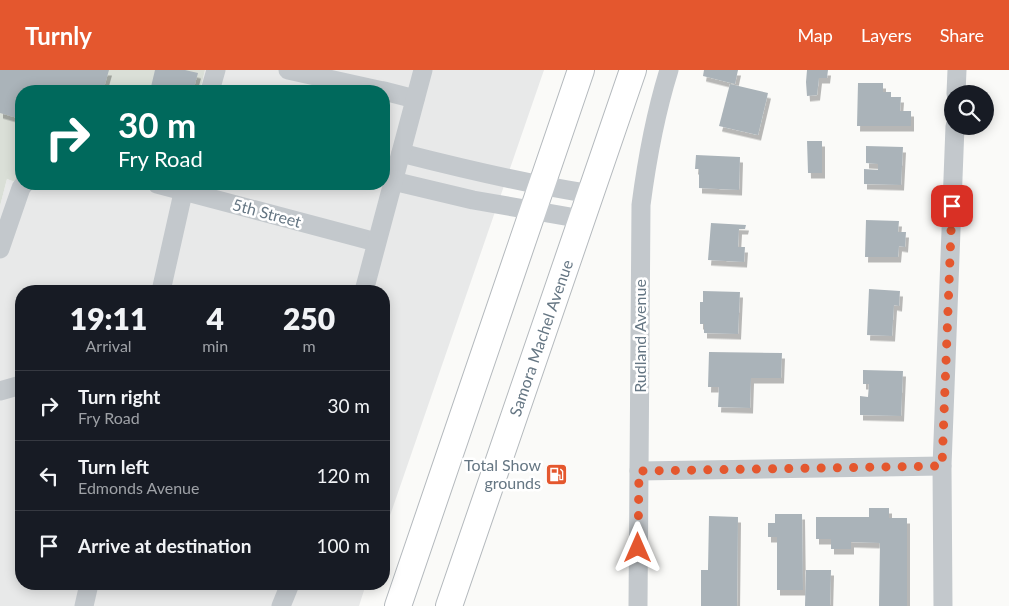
<!DOCTYPE html>
<style>
:root{--surface:#171b24;--page:#242831;--text:#f1f3f6;--muted:#9ea1a6;--line:#363941;--accent:#e4572e}
body{margin:0;font-family:Lato,sans-serif;background:var(--page);color:var(--text);height:100vh;display:flex;flex-direction:column;font-size:19px;white-space:nowrap}
*{box-sizing:border-box;margin:0}
p{font-size:16px;color:var(--muted)}
.icon{flex:none;width:28px;height:28px;fill:none;stroke:currentColor;stroke-width:2;stroke-linecap:round;stroke-linejoin:round}
.map{position:relative;flex:1;overflow:hidden}
.panel{position:absolute;left:15px;top:215px;width:375px;height:305px;display:flex;flex-direction:column;background:var(--surface);border-radius:20px;box-shadow:0 2px 12px #0003}
.panel>*{flex:none}
.guide{position:absolute;left:15px;top:15px;width:375px;height:105px;border-radius:20px;box-shadow:0 2px 12px #0003;background:#00695c;color:#fff;overflow:hidden}
.buttons{position:absolute;left:944px;top:15px;display:grid;gap:10px}
.buttons a{display:grid;place-items:center;width:50px;height:50px;border-radius:50%;background:var(--surface);box-shadow:0 2px 12px #0003;font-size:25px}
.pin{position:absolute;display:grid;place-items:center;width:42px;height:42px;color:#fff;margin:-21px;border-radius:10px;box-shadow:0 2px 8px #0006}
.me{position:absolute;width:55px;margin:-28px;rotate:0deg;stroke-linejoin:round;filter:drop-shadow(0 0 4px #0008)}
.turn{display:flex;align-items:center;gap:18px;height:105px;padding:0 20px;font-size:22px}
.turn .icon{width:65px;height:65px;stroke-width:2.5}
.turn b{display:block;font-size:35px;line-height:42px}
.eta{display:flex;justify-content:space-evenly;align-items:center;height:85px;text-align:center}
.eta b{font-size:30px;font-weight:800;line-height:35px}
ul{padding:0;list-style:none}
li{display:flex;align-items:center;gap:15px;height:70px;padding:0 20px;border-top:1px solid var(--line)}
li div{flex:1}
li b{display:block;font-size:19px}
li em{font-style:normal}
header{display:flex;align-items:center;gap:30px;box-sizing:border-box;height:70px;padding:0 25px;background:var(--accent);color:#fff}
header strong{font-size:24px}
nav{display:flex;gap:28px;margin-inline-start:auto;font-size:18px}
.map>svg:first-child{display:block}
.built{fill:#e8e9e9}
.green{fill:#dadfd7}
.building{fill:#aab3b9;filter:url(#shadow)}
.lines{fill:none;stroke-linecap:round;stroke-linejoin:round}
.highway-casing{stroke:#b4b9bd;stroke-width:28}
.minor{stroke:#c3c8cc;stroke-width:19}
.highway{stroke:#fff;stroke-width:26}
.route{stroke:#e4572e;stroke-width:9;stroke-dasharray:0 16.2}
.labels{text-anchor:middle;stroke-width:5;stroke-linejoin:round;paint-order:stroke}
.street-label{font-size:16px;fill:#657683;stroke:#fff}
.poi-label{font-size:16px;fill:#657683;stroke:#fff;text-anchor:end}
</style>
<header>
<strong>Turnly</strong>
<nav><a>Map</a><a>Layers</a><a>Share</a></nav>
</header>
<div class="map">
<svg width="1009" height="536" viewBox="0 0 1009 536">
<defs>
<filter id="shadow"><feDropShadow dx="3" dy="5.5" stdDeviation="0" flood-color="#0004"/></filter>
</defs>
<rect width="100%" height="100%" fill="#fafaf8"/>
<path class="built" d="M205,0H544L384,463V221H21V514H366L359,536H0V136L7,109L21,114H384V21H200Z"/>
<path class="green" d="M0,0H205L200,21H21V114L7,109L0,136Z"/>
<g class="building">
<path d="M0,0H109L103,21H21V49L0,43Z"/>
<path d="M155,0H185L198,3L193,21H150Z"/>
<path d="M704,0H738L735,14L703,6Z"/>
<path d="M807,0H828L827,8H819L817,25L807,26L806,12Z"/>
<path d="M858,13H883V22H891V27H901L900,41H911V56H857Z"/>
<path d="M730,14L768,23L758,65L719,56Z"/>
<path d="M807,71H822V103H808Z"/>
<path d="M866,76L903,77L901,115L864,114V99L878,100V94L866,93Z"/>
<path d="M696,85L740,87L739,120L699,118V99H695Z"/>
<path d="M866,150L899,151L898,162H906L905,177L899,176L898,187H865Z"/>
<path d="M711,153L746,155L745,159H739L738,177H745L744,192L708,190Z"/>
<path d="M869,219L900,221L899,236L894,235L892,266L867,265Z"/>
<path d="M703,221L740,222L738,264L704,263V254H700V232H703Z"/>
<path d="M709,282L782,283L781,308H751L750,338L718,337L719,317H708Z"/>
<path d="M863,300L903,301L901,346L860,345V326L868,327L869,314H863Z"/>
<path d="M869,438H889V448H907V536H879L880,473L851,472V479H831V469H816V447H869Z"/>
<path d="M775,444H802L803,520H777V467H768V453H775Z"/>
<path d="M709,446L738,447L737,536H701V500H708Z"/>
<path d="M806,500H831L830,536H805Z"/>
</g>
<g class="lines">
<defs>
<g id="highway">
<path d="M398,536L581,0"/>
<path d="M449,536L633,0"/>
</g>
</defs>
<use href="#highway" class="highway-casing"/>
<g class="minor">
<path d="M288,0L383,21"/>
<path d="M210,21L216,0"/>
<path d="M384,21L415,29"/>
<path d="M956,24L957,0"/>
<path d="M401,83C464,99 526,114 591,124"/>
<path d="M393,111L473,130L582,149"/>
<path d="M157,114L376,172"/>
<path d="M0,179L21,118L24,114"/>
<path d="M161,221L185,114"/>
<path d="M364,221L423,0"/>
<path d="M0,321L21,315"/>
<path d="M639,401L942,396"/>
<path d="M84,536L89,514"/>
<path d="M281,536L290,514"/>
<path d="M638,536L641,135C647,89 655,45 669,0"/>
<path d="M943,536L942,396L955,56"/>
</g>
<use href="#highway" class="highway"/>
</g>
<g class="lines">
<path class="route" d="M638,478L639,401L942,396L952,136"/>
</g>
<defs>
<symbol id="fuel-square" viewBox="-11 -11 22 22"><rect x="-9" y="-9" width="18" height="18" rx="4" fill="#e4572e" stroke="#fff"/><path d="M-5.5-6h7V0h2V4h1.3V-2.5L3-4.5l.8-.8L6-3V5H2.5V1h-1V6h-7ZM-4.2-4.7v3.2H.2V-4.7Z" fill="#fff"/></symbol>
</defs>
<g fill-rule="evenodd">
<use href="#fuel-square" x="544" y="392" width="25" height="25"/>
</g>
<g class="labels">
<g class="street-label">
<text transform="translate(267 143) rotate(15)" y="6">5th Street</text>
<text transform="translate(640 266) rotate(-90)" y="6">Rudland Avenue</text>
<text transform="translate(541 268) rotate(-71)" y="6">Samora Machel Avenue</text>
</g>
<g class="poi-label">
<text x="541" y="401">Total Show<tspan x="541" dy="18">grounds</tspan></text>
</g>
</g>
</svg>
<div class="buttons">
<a><svg class="icon" aria-label="search" viewBox="0 0 24 24"><circle cx="10" cy="10" r="6"/><path d="M15 15l6 6"/></svg></a>
</div>
<div class="pin" style="left:952px;top:136px;background:#d93025"><svg class="icon" aria-label="arrive" viewBox="0 0 24 24"><path d="M6 21V4h12l-3 4 3 4H6"/></svg></div>
<svg class="me" style="left:638px;top:478px" viewBox="-20 -20 40 40"><path d="M0-17L14 15 0 8-14 15z" fill="#e4572e" stroke="#fff" stroke-width="4"/></svg>
<div class="guide">
<div class="turn"><svg class="icon" aria-label="right" viewBox="0 0 24 24"><path d="M7 20v-9h11M14 6l5 5-5 5"/></svg><div><b>30 m</b>Fry Road</div></div>
</div>
<section class="panel">
<div class="eta">
<div><b>19:11</b><p>Arrival</p></div>
<div><b>4</b><p>min</p></div>
<div><b>250</b><p>m</p></div>
</div>
<ul>
<li><svg class="icon" aria-label="right" viewBox="0 0 24 24"><path d="M7 20v-9h11M14 6l5 5-5 5"/></svg><div><b>Turn right</b><p>Fry Road</p></div><em>30 m</em></li>
<li><svg class="icon" aria-label="left" viewBox="0 0 24 24"><path d="M17 20v-9H6M10 6l-5 5 5 5"/></svg><div><b>Turn left</b><p>Edmonds Avenue</p></div><em>120 m</em></li>
<li><svg class="icon" aria-label="arrive" viewBox="0 0 24 24"><path d="M6 21V4h12l-3 4 3 4H6"/></svg><div><b>Arrive at destination</b></div><em>100 m</em></li>
</ul>
</section>
</div>
